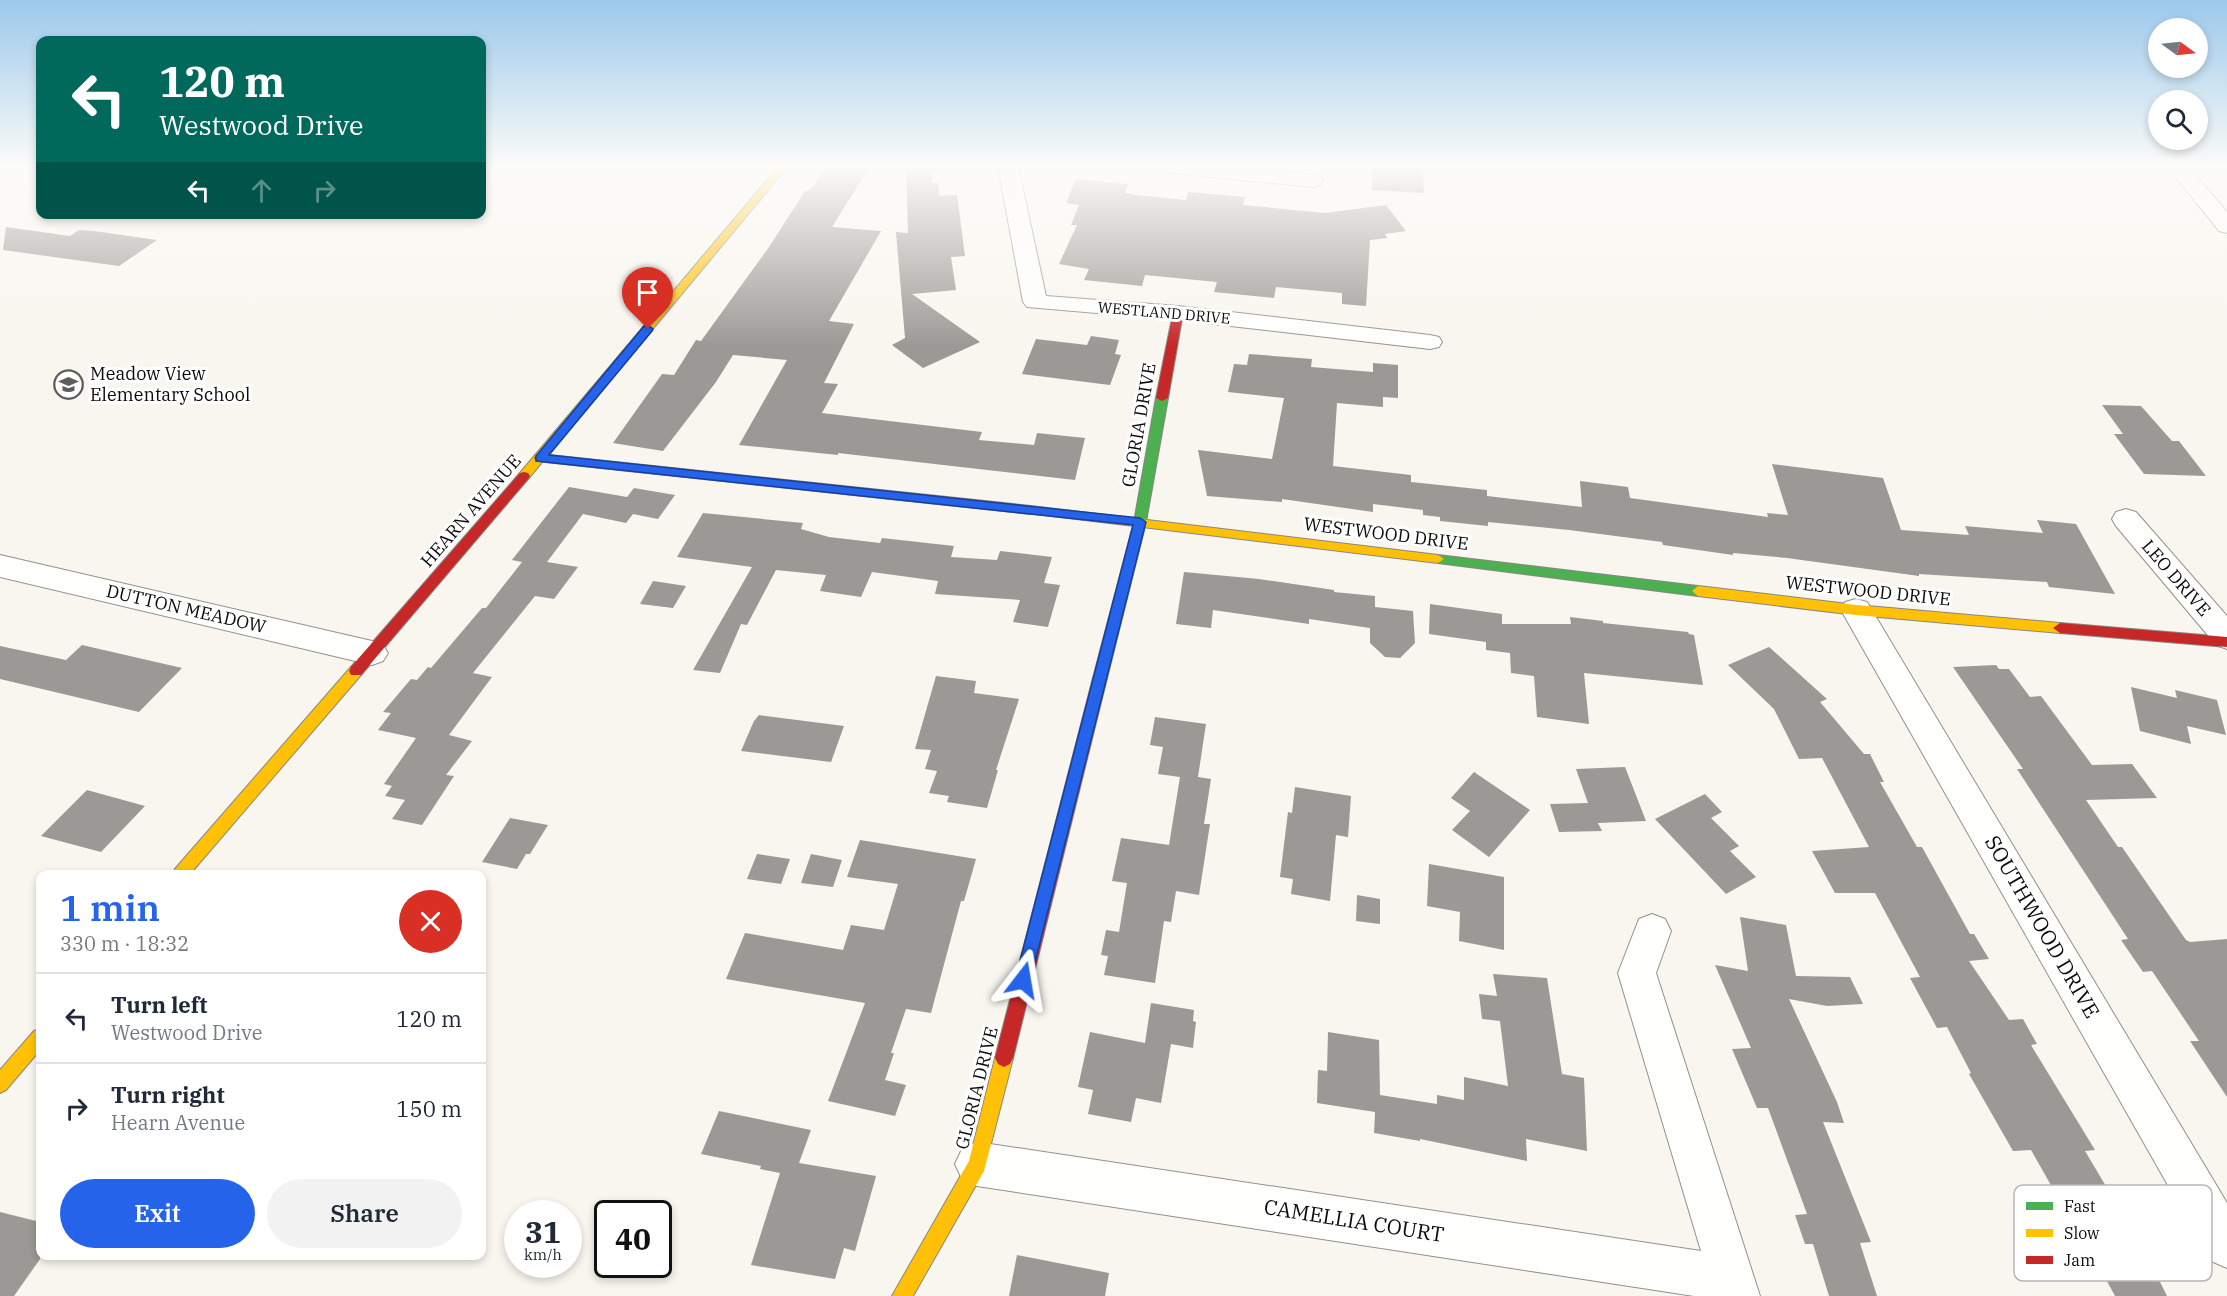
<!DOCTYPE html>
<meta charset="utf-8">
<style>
:root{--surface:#fff;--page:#f2f2f3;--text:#1f2937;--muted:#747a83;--line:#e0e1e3;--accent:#2563eb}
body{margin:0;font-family:"IBM Plex Serif",serif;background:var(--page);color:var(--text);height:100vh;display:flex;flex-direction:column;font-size:22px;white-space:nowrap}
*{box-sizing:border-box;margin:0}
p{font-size:20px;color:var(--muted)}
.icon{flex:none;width:33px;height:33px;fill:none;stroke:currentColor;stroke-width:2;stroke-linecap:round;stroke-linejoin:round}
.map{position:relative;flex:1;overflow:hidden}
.panel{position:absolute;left:36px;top:870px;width:450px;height:390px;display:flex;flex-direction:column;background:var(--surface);border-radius:12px;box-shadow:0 3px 9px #0003}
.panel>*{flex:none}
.banner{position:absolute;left:36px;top:36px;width:450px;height:183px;border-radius:12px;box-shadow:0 3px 9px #0003;background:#00695c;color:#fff;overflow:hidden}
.needle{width:39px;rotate:105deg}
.tools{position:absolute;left:2148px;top:18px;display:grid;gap:12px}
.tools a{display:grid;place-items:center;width:60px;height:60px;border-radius:50%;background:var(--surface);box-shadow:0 3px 9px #0003;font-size:30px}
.speed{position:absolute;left:504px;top:1200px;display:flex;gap:12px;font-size:30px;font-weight:700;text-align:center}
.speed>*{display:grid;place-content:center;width:78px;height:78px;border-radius:50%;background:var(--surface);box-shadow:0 3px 9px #0003;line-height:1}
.speed small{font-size:15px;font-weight:400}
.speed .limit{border:3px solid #111;border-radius:9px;background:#fff;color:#111}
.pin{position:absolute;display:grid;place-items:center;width:51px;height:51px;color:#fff;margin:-62px -26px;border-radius:50% 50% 50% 0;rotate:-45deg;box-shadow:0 0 6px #0007}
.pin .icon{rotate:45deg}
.me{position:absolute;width:66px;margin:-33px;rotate:14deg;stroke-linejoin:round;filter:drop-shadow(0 0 4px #0008)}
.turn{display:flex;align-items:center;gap:21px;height:126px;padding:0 24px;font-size:27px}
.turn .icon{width:78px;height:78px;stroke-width:2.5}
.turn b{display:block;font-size:42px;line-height:51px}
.lanes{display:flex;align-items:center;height:57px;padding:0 24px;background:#0003;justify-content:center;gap:30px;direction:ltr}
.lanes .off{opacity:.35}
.round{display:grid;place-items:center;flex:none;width:63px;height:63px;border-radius:32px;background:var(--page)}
.summary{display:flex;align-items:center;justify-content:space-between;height:102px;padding:0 24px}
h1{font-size:36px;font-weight:600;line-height:45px;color:var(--accent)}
.primary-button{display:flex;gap:12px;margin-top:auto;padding:12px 24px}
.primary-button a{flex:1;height:69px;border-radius:36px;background:var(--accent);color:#fff;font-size:24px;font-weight:600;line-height:69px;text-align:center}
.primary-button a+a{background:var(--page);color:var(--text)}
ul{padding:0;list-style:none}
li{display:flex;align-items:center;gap:18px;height:90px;padding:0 24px;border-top:2px solid var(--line)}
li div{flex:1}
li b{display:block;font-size:22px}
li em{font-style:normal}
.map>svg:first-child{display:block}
.building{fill:#9c9895}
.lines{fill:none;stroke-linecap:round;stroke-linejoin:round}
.street-casing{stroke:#92918e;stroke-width:2}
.fast-casing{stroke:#898784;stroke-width:2}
.slow-casing{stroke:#898784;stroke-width:2}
.jam-casing{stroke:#898784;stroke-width:2}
.street{fill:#fefefd;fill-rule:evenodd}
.fast{fill:#4caf50;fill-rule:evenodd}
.slow{fill:#ffc107;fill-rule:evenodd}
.jam{fill:#c62828;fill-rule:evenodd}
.route{fill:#2563eb;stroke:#184099;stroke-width:1.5}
.labels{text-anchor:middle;stroke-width:6;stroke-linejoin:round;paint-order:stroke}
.far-street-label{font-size:15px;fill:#0b0b0b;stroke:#fff}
.poi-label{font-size:18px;fill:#0b0b0b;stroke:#fff;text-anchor:start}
.street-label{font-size:18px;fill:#0b0b0b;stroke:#fff}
.near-street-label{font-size:21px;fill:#0b0b0b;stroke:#fff}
.key{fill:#fff;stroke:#b6b6b6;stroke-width:1.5}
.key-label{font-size:16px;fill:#0b0b0b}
</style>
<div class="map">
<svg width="2227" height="1296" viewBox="0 0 2227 1296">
<rect width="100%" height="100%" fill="#f9f6ef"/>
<g class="building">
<path d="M826,166H870L832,227L881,231L829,321L854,324L824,383L838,384L822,413L982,432L979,440L1034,445L1037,433L1085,438L1075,480L838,453V455L739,445L787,360L733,355L716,382L663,451L613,443L662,374L674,375L696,340L701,341L769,247L805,191H808L815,184Z"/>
<path d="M906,166H931L932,183H938L939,196L957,195L965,256L951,257L956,290L912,294L980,342L923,368L892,345L905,338L896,232L908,233Z"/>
<path d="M1372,166H1423L1424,193L1372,190Z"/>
<path d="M1076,179L1128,184L1125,193L1136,195L1186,200L1188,192L1245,197L1243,205L1325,213L1386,205L1406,231L1385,234L1387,238L1370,240L1366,306L1342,304V293L1276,287L1274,298L1214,292L1217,282L1145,275L1142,286L1084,280L1089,269L1059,264L1077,225H1071L1079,205L1066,203Z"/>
<path d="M6,227L70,236L79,230L94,231L157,240L119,266L3,250Z"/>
<path d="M1091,336L1119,340L1115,354L1121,355L1110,385L1022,374L1036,339L1087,345Z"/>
<path d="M1249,354L1312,359L1311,367L1373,372V363L1398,365V398L1383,397V407L1337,403L1333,466L1411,475V482L1487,490V496L1582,507L1580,481L1628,487L1630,498L1768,517L1767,513L1788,515L1772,464L1883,478L1901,530L1969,535L1965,526L2043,533L2037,520L2076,524L2115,594L2049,587L2047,582L1919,574V576L1787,558L1733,553V555L1663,545L1662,542L1569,530L1488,522V526L1440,521V517L1423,515V510L1373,504V512L1282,499V502L1207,496L1198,450L1272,459L1284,398L1228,392L1234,364L1247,365Z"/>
<path d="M2102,405L2141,406L2172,441H2179L2206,476L2144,474L2114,434H2123Z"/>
<path d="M569,487L627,497L634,488L675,495L658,519L633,514L626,523L583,514L547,562L578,567L554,599L535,596L473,673L492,677L449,735L472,741L446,775L454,776L422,825L392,819L405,800L385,796L392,786L384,784L416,738L378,730L391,713L383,712L411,679L417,680L428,667L431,668L482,608H486L522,562L512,560Z"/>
<path d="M703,513L803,523L801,529L829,537L880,543L882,538L954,546L951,557L997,560L1000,551L1052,557L1044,583L1060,585L1048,627L1013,622L1020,600L935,594L938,581L872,572L861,597L820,591L826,575L776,570L747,625L741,624L720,673L693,670L752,567L677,557Z"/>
<path d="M1184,572L1259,579L1334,590V592L1375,596V607L1413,611L1415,643L1400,658L1385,657L1370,643V628L1309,619V624L1213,610L1211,628L1176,624Z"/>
<path d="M653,581L686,586L673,608L640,604Z"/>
<path d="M1430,604L1502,614V624H1571L1570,617L1603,621V623L1688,632L1689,634L1694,635L1703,685L1584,673L1589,724L1537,717L1534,676L1511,673L1510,653L1486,650V642L1429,634Z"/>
<path d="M82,645L182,668L139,712L0,679V646L66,660Z"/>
<path d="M1769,647L1827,699L1820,702L1864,754H1870L1884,782H1880L1917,847H1922L1970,934H1974L1989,959L1969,961L2009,1020L2023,1019L2037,1044L2031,1045L2095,1150L2085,1151L2113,1198H2120L2160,1274H2156L2167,1296H2115L2095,1259H2081L2056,1211L2065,1210L2031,1150L2013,1151L1969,1074L1971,1073L1947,1027L1937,1028L1910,978L1920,977L1875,893H1835L1812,851L1869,847L1822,758L1799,759L1774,709L1728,665Z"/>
<path d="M1996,665L1999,669H2009L2030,697L2041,696L2092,765L2132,764L2157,798L2086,800L2118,847H2122L2186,940L2190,942L2227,939V1097L2190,1041H2199L2152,971L2143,972L2121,940L2128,939L2017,769H2023L1953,667Z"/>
<path d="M936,676L976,681L974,693L1019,699L996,770H998L987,808L947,802L949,796L929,793L937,771L925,769L931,750L915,749Z"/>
<path d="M2131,687L2177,698L2175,690L2217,700L2226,735L2187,726L2191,744L2140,731Z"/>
<path d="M759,715L844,726L831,762L741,751L754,721Z"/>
<path d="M1155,717L1206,724L1198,777L1211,779L1204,824H1210L1199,895L1176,891L1171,922L1164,921L1155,983L1104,975L1108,956L1101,955L1106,930L1119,932L1127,883L1112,881L1121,838L1169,845L1180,777L1158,774L1163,747L1150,745Z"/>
<path d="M1625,767L1646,821L1598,823L1602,831L1559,832L1550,804L1588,803L1576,769Z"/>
<path d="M1474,772L1530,810L1489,857L1452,830L1470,811L1451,798Z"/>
<path d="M1295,787L1351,796L1348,837L1336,835L1330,901L1291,894L1293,879L1280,877L1288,812L1292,813Z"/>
<path d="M87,790L145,806L101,852L41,836Z"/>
<path d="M1705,794L1722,812L1711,818L1739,846L1730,851L1756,877L1726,894L1655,819Z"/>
<path d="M510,818L548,825L530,854H526L517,869L482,862Z"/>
<path d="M860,840L976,859L964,901H961L931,1013L906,1009L891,1053H894L885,1080L906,1085L895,1116L828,1101L865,1003L726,979L745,933L843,950L851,925L884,930L898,884L847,877Z"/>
<path d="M757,854L790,859L781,884L747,879Z"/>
<path d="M811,854L842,860L833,887L801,883Z"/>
<path d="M1429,864L1504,877V950L1459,941L1460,912L1427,906Z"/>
<path d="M1357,895L1380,899V924L1356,921Z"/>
<path d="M1740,917L1786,925L1796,976L1850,977L1863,1004L1827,1006L1789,999L1837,1102L1844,1123L1823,1122L1871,1242L1860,1243L1877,1296H1829L1813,1244H1805L1795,1215L1807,1214L1768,1108H1757L1732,1049L1751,1048L1715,965L1748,971Z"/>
<path d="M1493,974L1547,978L1562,1074L1584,1078L1587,1151L1526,1139L1527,1161L1420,1139V1141L1374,1133L1375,1112L1317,1103L1318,1070L1327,1071L1328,1032L1379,1040L1380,1095L1437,1104V1095L1464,1100V1077L1508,1086L1500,1021L1482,1019L1479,994L1497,996Z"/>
<path d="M1151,1003L1194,1010L1193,1021L1196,1022L1193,1048L1171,1044L1161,1103L1136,1098L1131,1122L1088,1114L1093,1090L1078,1087L1090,1032L1145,1043Z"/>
<path d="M719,1111L811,1130L799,1163L876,1176L855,1251L844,1248L835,1279L751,1265L780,1173L760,1169L761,1166L701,1154Z"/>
<path d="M0,1212L40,1222V1259L14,1296H0Z"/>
<path d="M1017,1255L1109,1273L1105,1296H1009Z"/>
</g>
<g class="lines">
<defs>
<g id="street">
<path d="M998,166H1018L1046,296L1178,306L1430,335L1439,337L1442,342L1439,347L1430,349L1178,320L1027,307L1023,302Z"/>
<path d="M1152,166H1223L1313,175L1320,177L1323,181L1320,185L1313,187L1162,172L1155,170Z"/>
<path d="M2167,166H2188L2227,212V233L2219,231Z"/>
<path d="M2126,509L2136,512L2227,616V649L2216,645L2116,526L2112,519L2116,512Z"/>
<path d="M0,555L372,641L383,645L388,653L383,661L372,665L0,577Z"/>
<path d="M1856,599L1867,602L2227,1203V1268L2211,1261L1841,610L1845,602Z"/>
<path d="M1652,914L1665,919L1671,931L1656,973L1760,1296H1694L977,1186L962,1179L955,1164L962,1149L977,1142L1701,1251L1618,973L1639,919Z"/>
</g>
<g id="fast">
<path d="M1162,395L1168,398L1146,522L1107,678L1105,682H1095L1093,678L1134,522L1156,398Z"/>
<path d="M1438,555L1698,586L1704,591L1698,596L1438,563L1432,559Z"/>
</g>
<g id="slow">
<path d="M779,166H788L528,479H520L518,476L520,473Z"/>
<path d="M1031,506L1438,555L1444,559L1438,563L1027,513L1025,510Z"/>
<path d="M1698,586L1856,605L2060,623L2067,628L2060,633L1856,615L1698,596L1692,591Z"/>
<path d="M356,666L361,667L363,671L361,675L190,874H173L175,869L351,667Z"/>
<path d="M40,1029V1050L6,1090L0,1093V1070L34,1031Z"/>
<path d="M1004,1049L1010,1052L1013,1058L984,1171L913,1296H892L969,1161L995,1058L998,1052Z"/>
</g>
<g id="jam">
<path d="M1178,310L1183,313L1168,398L1162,401L1156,398L1173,313Z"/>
<path d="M540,454L1031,506L1037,510L1031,514L536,461L534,458L536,455Z"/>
<path d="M524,472L528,473L530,476L528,479L361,675H351L349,671L351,667L520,473Z"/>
<path d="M2060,623L2227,637V647L2060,633L2053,628Z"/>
<path d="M1100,673L1105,674L1107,678L1013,1058L1010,1064L1004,1067L998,1064L995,1058L1093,678L1095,674Z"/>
</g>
</defs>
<use href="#street" class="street-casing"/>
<use href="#fast" class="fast-casing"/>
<use href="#slow" class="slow-casing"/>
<use href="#jam" class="jam-casing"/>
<use href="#street" class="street"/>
<use href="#fast" class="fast"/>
<use href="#slow" class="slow"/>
<use href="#jam" class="jam"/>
</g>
<linearGradient id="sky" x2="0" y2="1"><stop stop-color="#9bc8eb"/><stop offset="0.48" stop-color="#fcfbf8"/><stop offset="1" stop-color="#fcfbf8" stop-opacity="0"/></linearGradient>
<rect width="2227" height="347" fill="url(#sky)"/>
<path class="route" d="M648,325L653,329L652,331L549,455L1140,518L1146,522L1029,986L1023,988L1017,986L1015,980L1133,525L536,461V456L644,326Z"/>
<defs>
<symbol id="school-ring" viewBox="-11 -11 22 22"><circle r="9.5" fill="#fff" stroke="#5e5d5b" stroke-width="1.5"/><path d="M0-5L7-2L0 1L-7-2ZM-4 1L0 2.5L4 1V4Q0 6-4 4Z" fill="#5e5d5b"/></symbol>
</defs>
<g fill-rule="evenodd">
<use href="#school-ring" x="52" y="368" width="33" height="33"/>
</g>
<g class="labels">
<g class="far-street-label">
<text transform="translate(1164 313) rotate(5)" y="5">WESTLAND DRIVE</text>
</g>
<g class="poi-label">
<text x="90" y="380">Meadow View<tspan x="90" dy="21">Elementary School</tspan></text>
</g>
<g class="street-label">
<text transform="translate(1139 425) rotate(-80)" y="6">GLORIA DRIVE</text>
<text transform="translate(471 511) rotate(-49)" y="6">HEARN AVENUE</text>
<text transform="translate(1386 534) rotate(7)" y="6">WESTWOOD DRIVE</text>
<text transform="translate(2176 578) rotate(49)" y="6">LEO DRIVE</text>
<text transform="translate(1868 591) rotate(6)" y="6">WESTWOOD DRIVE</text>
<text transform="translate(186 609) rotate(13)" y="6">DUTTON MEADOW</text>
<text transform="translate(977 1088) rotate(-76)" y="6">GLORIA DRIVE</text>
</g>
<g class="near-street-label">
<text transform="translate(2042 927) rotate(60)" y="7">SOUTHWOOD DRIVE</text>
<text transform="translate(1354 1221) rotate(9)" y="7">CAMELLIA COURT</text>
</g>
</g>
<rect x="2014" y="1185" width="198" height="96" rx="9" class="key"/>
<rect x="2026" y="1202" width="27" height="8" fill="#4caf50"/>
<rect x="2026" y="1229" width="27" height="8" fill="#ffc107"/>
<rect x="2026" y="1256" width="27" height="8" fill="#c62828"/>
<g class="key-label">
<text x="2064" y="1212">Fast</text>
<text x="2064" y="1239">Slow</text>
<text x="2064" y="1266">Jam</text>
</g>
</svg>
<div class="tools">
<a><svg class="needle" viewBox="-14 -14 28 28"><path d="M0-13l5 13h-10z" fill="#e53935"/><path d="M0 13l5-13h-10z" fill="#747a83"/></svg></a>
<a><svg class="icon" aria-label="search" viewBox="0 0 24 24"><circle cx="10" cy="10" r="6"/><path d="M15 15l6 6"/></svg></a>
</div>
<div class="speed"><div>31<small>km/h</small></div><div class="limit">40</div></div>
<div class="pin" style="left:648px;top:329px;background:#d93025"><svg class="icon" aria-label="arrive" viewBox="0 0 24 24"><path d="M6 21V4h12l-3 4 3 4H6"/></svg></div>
<svg class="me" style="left:1023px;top:980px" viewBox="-20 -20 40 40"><path d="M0-17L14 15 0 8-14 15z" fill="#2563eb" stroke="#fff" stroke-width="4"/></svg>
<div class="banner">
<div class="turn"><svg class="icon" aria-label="left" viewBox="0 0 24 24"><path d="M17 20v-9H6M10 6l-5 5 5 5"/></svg><div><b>120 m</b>Westwood Drive</div></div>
<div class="lanes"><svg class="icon" aria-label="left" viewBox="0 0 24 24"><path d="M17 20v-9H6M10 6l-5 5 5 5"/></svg><svg class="icon off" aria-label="ahead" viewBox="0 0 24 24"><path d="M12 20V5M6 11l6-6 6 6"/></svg><svg class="icon off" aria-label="right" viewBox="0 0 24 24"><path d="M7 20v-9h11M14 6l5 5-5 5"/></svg></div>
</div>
<section class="panel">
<div class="summary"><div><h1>1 min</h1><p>330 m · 18:32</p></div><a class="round" style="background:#d93025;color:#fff"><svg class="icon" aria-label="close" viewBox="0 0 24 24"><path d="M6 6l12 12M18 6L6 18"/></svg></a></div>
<ul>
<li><svg class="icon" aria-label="left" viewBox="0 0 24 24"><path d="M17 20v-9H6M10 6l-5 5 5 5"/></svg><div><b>Turn left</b><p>Westwood Drive</p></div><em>120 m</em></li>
<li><svg class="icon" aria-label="right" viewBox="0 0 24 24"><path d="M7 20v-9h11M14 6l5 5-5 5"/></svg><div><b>Turn right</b><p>Hearn Avenue</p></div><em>150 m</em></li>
</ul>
<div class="primary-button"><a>Exit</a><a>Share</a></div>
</section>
</div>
